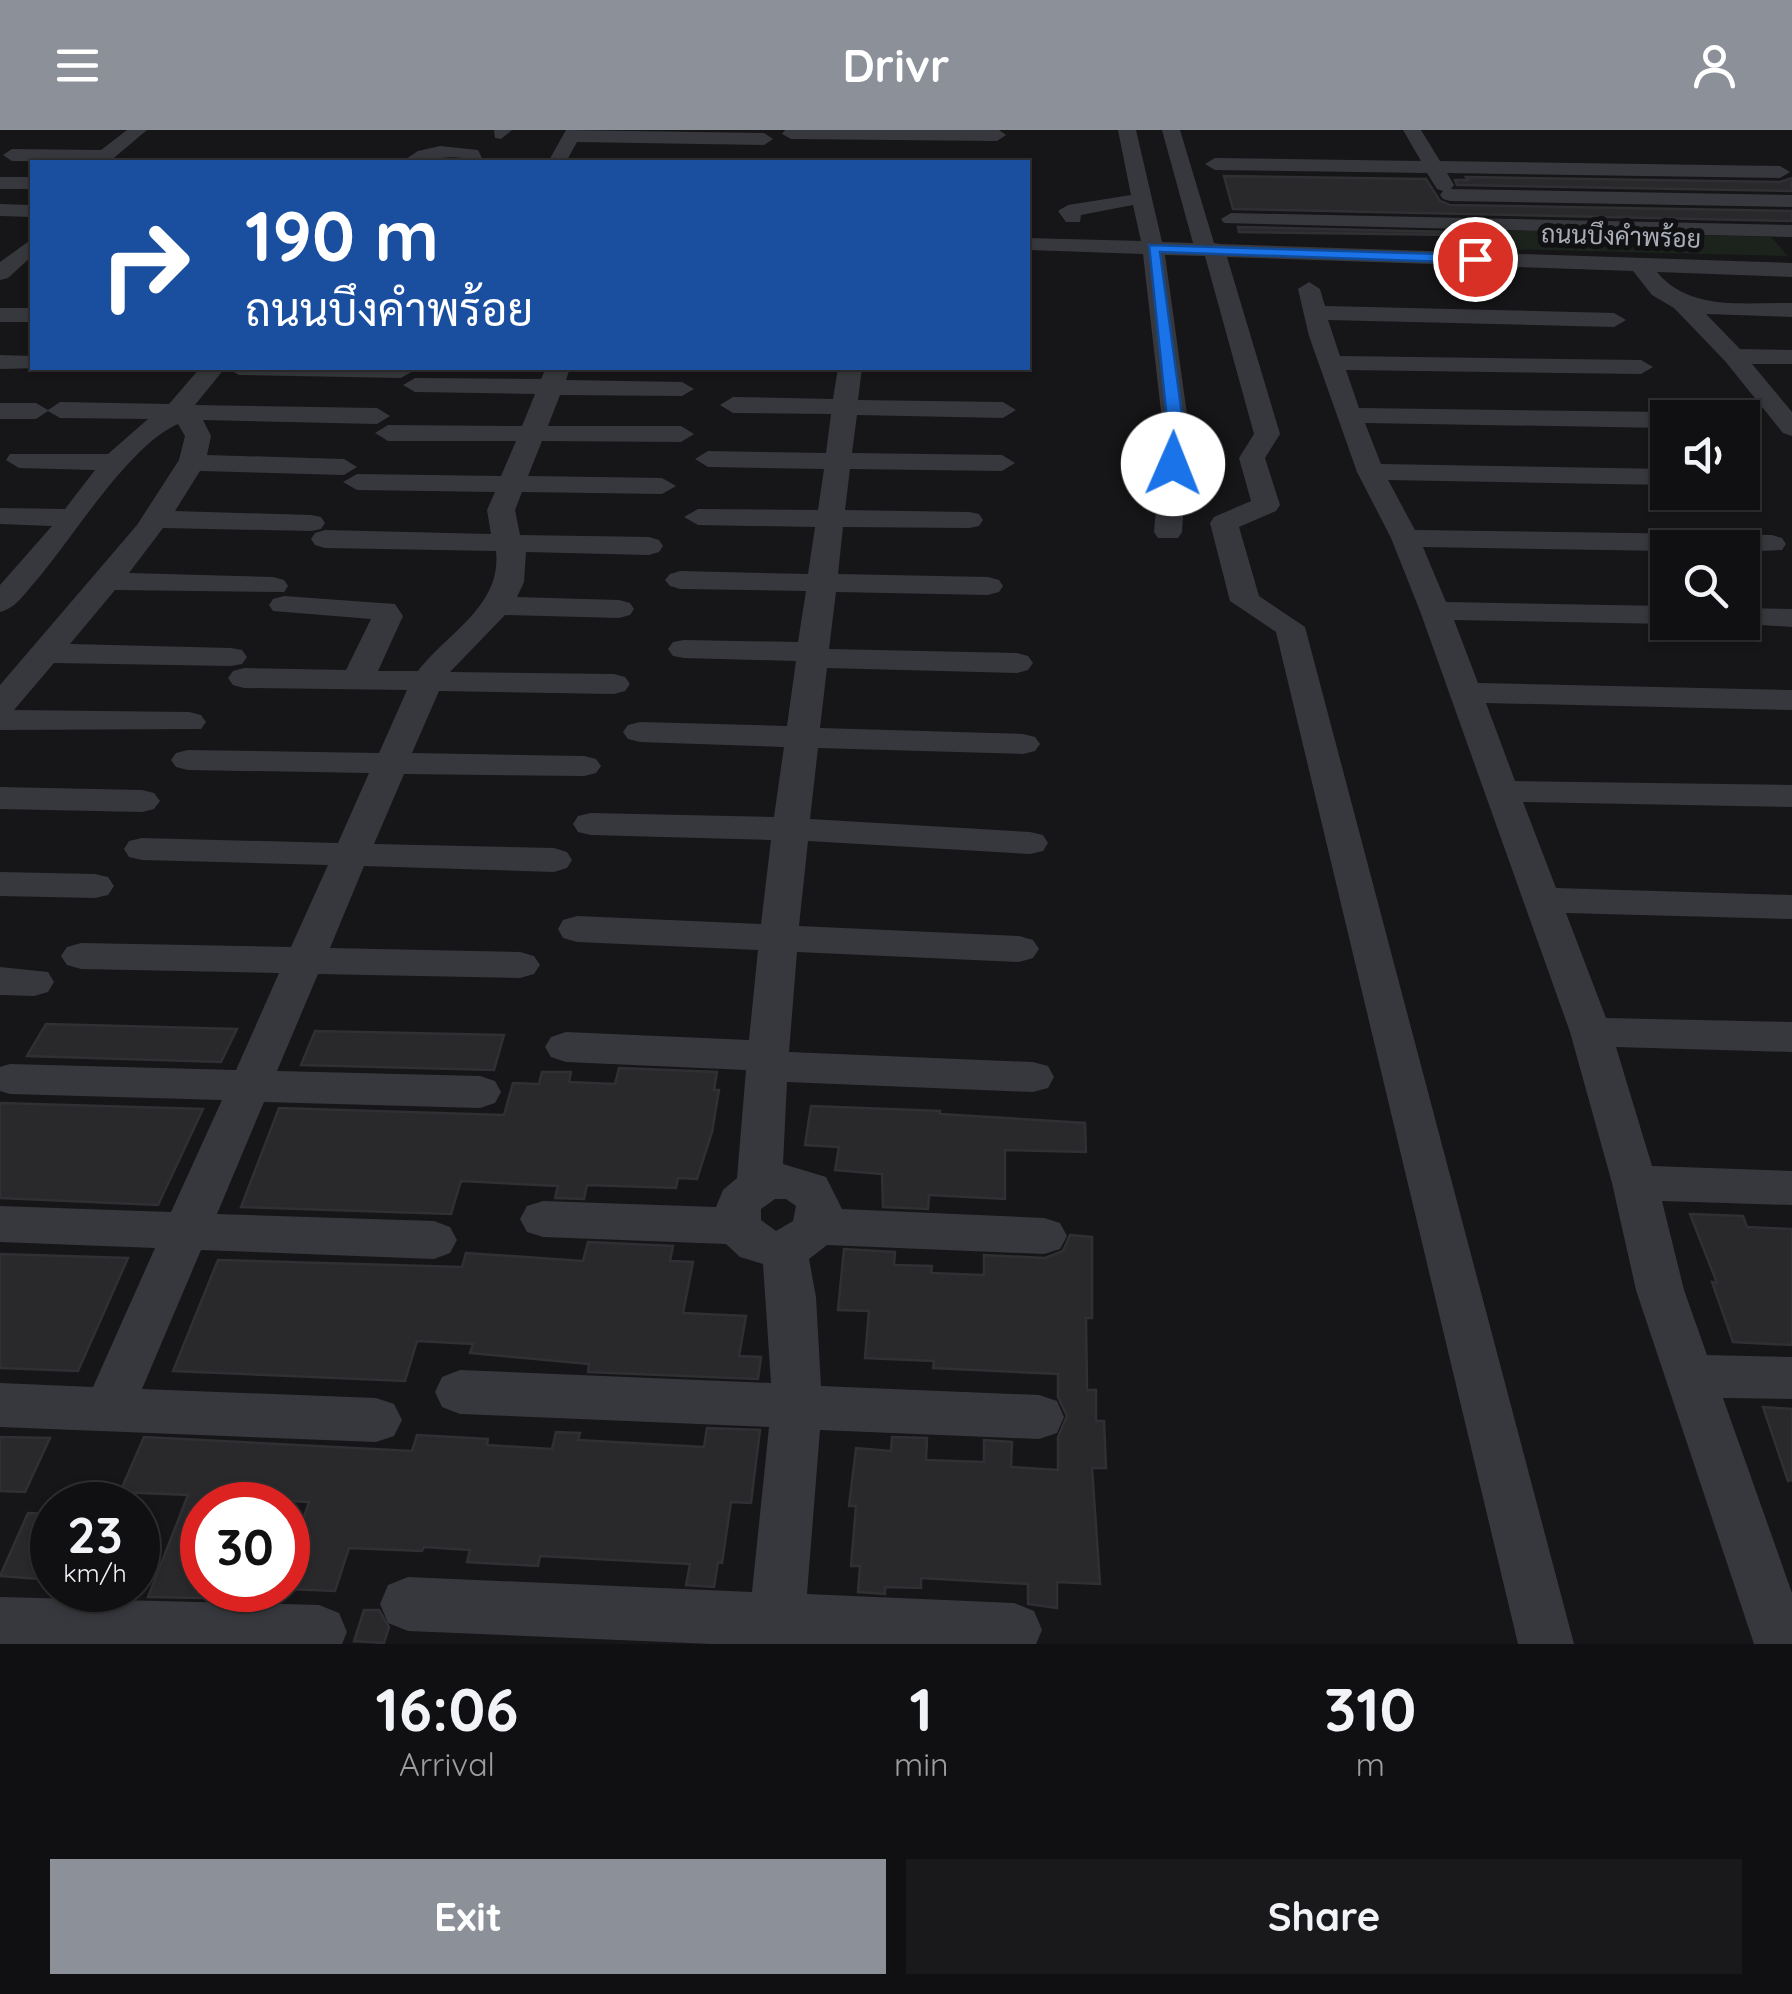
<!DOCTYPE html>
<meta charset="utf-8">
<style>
:root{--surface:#101012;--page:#19191b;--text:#f1f3f6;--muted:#9c9d9f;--line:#303032;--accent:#8c9099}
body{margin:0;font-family:Quicksand,Sarabun,sans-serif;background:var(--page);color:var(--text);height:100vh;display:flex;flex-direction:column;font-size:38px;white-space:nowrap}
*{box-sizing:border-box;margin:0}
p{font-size:32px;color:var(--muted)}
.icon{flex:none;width:55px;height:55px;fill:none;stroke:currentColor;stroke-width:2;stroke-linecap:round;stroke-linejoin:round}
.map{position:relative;height:1514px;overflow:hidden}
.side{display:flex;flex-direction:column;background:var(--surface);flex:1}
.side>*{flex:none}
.top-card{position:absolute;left:30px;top:30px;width:1000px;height:210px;border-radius:0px;box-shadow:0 2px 8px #0004,0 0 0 2px var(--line);background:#1a4fa0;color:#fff;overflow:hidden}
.controls{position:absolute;left:1650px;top:270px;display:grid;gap:20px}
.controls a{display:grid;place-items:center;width:110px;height:110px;border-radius:0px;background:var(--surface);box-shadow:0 2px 8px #0004,0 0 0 2px var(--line);font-size:50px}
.speed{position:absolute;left:30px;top:1352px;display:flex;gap:20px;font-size:50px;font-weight:700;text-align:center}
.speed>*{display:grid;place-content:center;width:130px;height:130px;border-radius:50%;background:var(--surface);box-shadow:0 2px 8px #0004,0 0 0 2px var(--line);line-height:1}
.speed small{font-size:25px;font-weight:400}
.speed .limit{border:15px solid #d22;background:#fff;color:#111}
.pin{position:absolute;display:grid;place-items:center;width:85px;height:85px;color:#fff;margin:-42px;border:5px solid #fff;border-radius:50%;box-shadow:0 2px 10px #0007}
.me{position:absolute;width:110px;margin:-55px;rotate:1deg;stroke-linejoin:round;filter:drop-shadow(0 0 8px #0008)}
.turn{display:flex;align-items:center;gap:35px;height:210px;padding:0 50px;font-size:45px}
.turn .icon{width:130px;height:130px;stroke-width:2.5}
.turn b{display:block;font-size:70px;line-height:85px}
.eta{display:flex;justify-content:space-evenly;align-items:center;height:170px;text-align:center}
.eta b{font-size:60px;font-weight:700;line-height:70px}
.button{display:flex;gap:20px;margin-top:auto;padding:20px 50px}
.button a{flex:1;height:115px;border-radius:0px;background:var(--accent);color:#fff;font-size:40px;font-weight:700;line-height:115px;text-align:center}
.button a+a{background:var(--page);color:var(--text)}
header{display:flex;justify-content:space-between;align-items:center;height:130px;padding:0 50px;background:var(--accent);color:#fff;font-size:45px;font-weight:700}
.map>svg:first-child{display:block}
.green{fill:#1c231d}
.building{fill:#29292c;stroke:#303034;stroke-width:2.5}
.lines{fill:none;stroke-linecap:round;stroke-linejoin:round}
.minor{fill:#37383d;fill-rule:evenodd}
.route{fill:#1a73e8;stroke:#114b97;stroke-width:2.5}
.labels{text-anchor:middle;stroke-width:10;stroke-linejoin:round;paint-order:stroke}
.far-street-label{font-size:25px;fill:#a8adb8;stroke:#111113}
</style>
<header><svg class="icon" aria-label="menu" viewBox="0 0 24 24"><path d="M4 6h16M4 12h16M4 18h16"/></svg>Drivr<svg class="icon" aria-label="person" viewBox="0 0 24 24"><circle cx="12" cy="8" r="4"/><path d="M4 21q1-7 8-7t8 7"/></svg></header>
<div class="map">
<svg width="1792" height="1514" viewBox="0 0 1792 1514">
<rect width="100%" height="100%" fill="#161618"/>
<path class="green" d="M1489,100L1771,107L1788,126L1500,119Z"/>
<g class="building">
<path d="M1224,46L1426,49L1440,71L1450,75L1792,81V91L1233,79Z"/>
<path d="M1466,47L1780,52L1792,48V61L1457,55L1455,50H1468Z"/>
<path d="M1238,97L1452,102L1453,105L1239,102Z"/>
<path d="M46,894L237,899L221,932L27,926Z"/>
<path d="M315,901L504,905L494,940L301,935Z"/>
<path d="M619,938L717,942L714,960H719L712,1002L697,1049L678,1048L676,1058L587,1055L584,1069L555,1068L558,1056L461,1051L451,1084L241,1077L279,978L504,985L513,953L539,954L542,942H571L569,952L615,954Z"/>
<path d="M0,973L203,979L158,1075L0,1068Z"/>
<path d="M811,976L940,981V984L1085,993L1086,1022L1005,1020V1069L929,1065L928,1079L883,1077L882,1044L835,1040L839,1017L805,1015Z"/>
<path d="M1690,1084L1743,1086L1747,1097L1792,1099V1215L1733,1212L1712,1152L1717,1153Z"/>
<path d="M1070,1105L1092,1107V1188H1086L1087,1260H1096V1291H1104L1106,1338H1092L1100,1454L1057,1452V1478L1028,1474V1454L921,1448V1458L885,1457V1464L858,1462L860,1436H851L856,1376H849L856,1318L891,1321L892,1307L927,1308L926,1330L984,1332V1310L1012,1312L1011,1337L1058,1340V1307L1067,1286L1058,1267V1244L933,1238L934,1231L865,1228L869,1181L838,1180L844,1119L895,1122L894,1135L932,1136L931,1143L984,1145V1125L1045,1128L1063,1121Z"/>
<path d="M588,1112L673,1116L670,1131L693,1132L683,1183L746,1186L739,1226L761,1227L758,1249L588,1242L589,1234L470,1223L473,1214L417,1211L405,1251L173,1241L218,1130L462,1137L466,1123L583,1131Z"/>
<path d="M0,1124L128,1128L78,1241L0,1238Z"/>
<path d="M1763,1277L1792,1279V1350L1788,1351Z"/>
<path d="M707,1298L760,1300L751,1373L731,1372L722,1433L718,1432L714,1457L686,1455L690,1434L540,1426L538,1436L467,1432L470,1420L424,1417L422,1421L349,1418L335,1461L288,1459V1434L309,1372L202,1366V1468L148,1467L188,1365L120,1362L144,1307L412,1321L417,1305L488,1309L487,1315L552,1319L556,1302L580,1303L578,1310L704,1317Z"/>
<path d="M0,1307L50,1308L25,1362L0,1361Z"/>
<path d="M28,1383L52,1384V1450L0,1446Z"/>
<path d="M364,1480H379L389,1497L384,1513L354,1511Z"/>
</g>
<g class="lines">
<g class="minor">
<path d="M127,0H147L109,32L12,31L3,25L12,19L101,20Z"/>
<path d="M494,0H512L501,9L495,8Z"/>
<path d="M566,0L764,3L773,9L764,15L577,12L566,32H548Z"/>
<path d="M785,0H999L1006,5L997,11L791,9L782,4Z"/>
<path d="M1118,0H1136L1162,112L1193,113L1162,0H1180L1214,113L1220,114L1792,133V147L1657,142C1690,182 1744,172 1792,173V187L1706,184L1740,219L1792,220V234H1752L1792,282V306L1783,303L1725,231L1674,178L1652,165L1633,141L1227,127L1280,304L1265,328L1280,375L1276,381L1239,397L1259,466L1305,497L1574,1514H1518L1276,502L1230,471L1210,393L1214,387L1251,371L1239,328L1254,304L1205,126L1165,125L1189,299L1182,402L1178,408H1158L1154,402L1163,299L1143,124L1028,120V108L1141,111L1133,75L1081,85L1080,92H1066L1058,81L1068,75L1131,65Z"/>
<path d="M1403,0H1421L1440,31L1780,36L1790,42L1780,48L1447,43L1454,55L1451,59L1792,65V77L1450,71L1443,69L1440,65L1443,61L1437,59L1427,43L1215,40L1205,34L1215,28L1421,31Z"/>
<path d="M440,16L478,20L484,32H465L463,28C441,25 423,33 401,32L418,21Z"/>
<rect x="0" y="47" width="32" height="12"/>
<path d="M0,74L32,75V87L0,86Z"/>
<path d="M1231,83L1792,95V107L1224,93L1221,89Z"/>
<path d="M32,109V126L8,148L0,150V132Z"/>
<path d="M1309,152L1320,159L1325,176L1614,183L1626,190L1614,197L1328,190L1340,226L1641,230L1653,237L1641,244L1346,240L1359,278L1668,282L1679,288H1668V298L1365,293L1381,334L1668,339V355L1388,350L1415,400L1772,405L1782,408L1786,414L1782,420L1742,422V418H1668V421L1423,417L1446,472L1668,476V492H1675L1668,494L1454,490L1478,553L1792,560V580L1486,573L1515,651L1792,655V677L1523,672L1556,758L1792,765V789L1566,783L1606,888L1792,892V922L1616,917L1652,1036L1792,1041V1075L1662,1071L1684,1160L1707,1225L1792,1227V1269L1723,1268L1792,1463V1514H1754L1636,1160L1612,1053L1570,902L1420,481L1391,408L1357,342L1309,206L1298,159Z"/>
<rect x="0" y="178" width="32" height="14"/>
<path d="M0,225L32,226V238H41L0,239Z"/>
<path d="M200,238H225L195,275L377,278L390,286L377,294L203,290L211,306L207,325L344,329L357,337L344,345L200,341L175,381L311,385L321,387L325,393L321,399L311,401L163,398L129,443L273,447L284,450L288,456L284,462L115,460L70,514L231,518L242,520L247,527L242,534L231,536L54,533L14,580L189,582L201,585L206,592L201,599L0,600V555L137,395L179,330L185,306L178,294C129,315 72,409 35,452C24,464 16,478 0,482V455L52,396L0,394V378L65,379L95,340L19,338L6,330L10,324H108L148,289L60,288L48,281L36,289H0V273H36L48,280L60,272L169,274Z"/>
<path d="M227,238H411L413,241L401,248L239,245Z"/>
<path d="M546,238H570L566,250L682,252L694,259L682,266L560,265L548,296H681L694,304L681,312L542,311L528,346L662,348L676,356L662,364L522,362L515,380L520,405L649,407L659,410L663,416L659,422L649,425L526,422L524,452L517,467L619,470L630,473L634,479L630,485L619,488L505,485L450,542L614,544L625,547L630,554L625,561L614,564L439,561L412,623L584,626L596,629L601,636L596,643L584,646L404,644L374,714L554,718L567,722L572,730L567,738L554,742L364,736L330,818L520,822L534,826L540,835L534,844L520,848L318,844L277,941L480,946L495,951L501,962L495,973L480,978L264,972L217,1084L434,1091L450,1097L457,1110L450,1123L434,1129L201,1120L142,1259L376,1268L394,1274L402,1290L394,1306L376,1312L0,1297V1253L93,1257L155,1118L0,1112V1076L171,1082L222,970L10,964L0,961V937L10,934L236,940L279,843L81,839L67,835L61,826L67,817L81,813L291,817L328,735L142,730L129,727L124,719L129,711L142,708L338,713L369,643L188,640L176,637L171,630L176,623L188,620L379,623L407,560L244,558L233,555L228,548L233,541L244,538L346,540L371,489L273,481L269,475L273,469L284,466L395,474L403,486L378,541H418C447,503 502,476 496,421L325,418L315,415L311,409L315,403L325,400L491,404L487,380L495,362L357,360L343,352L357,344L501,346L516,311H388L375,303L388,295L522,296L535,264L415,262L403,255L415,248L541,249Z"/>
<path d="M838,238H862L858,270L1003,272L1016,280L1003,288L857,285L852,323L1002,325L1015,333L1002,341L850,339L845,380L969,382L979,384L983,390L979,396L969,398L843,397L838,444L988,447L999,450L1003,456L999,462L988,465L836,462L829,519L1017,523L1028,526L1033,533L1028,540L1017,543L827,538L820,598L1023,604L1035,607L1040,614L1035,621L1023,624L818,618L810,689L1030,702L1043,705L1048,713L1043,721L1030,724L808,711L799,796L1019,806L1033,810L1039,819L1033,828L1019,832L797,822L789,922L1033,932L1048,936L1054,947L1048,958L1033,962L787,952L783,1034L826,1047L842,1079L1044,1088L1060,1093L1067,1106L1060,1119L1044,1124L827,1115L809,1129L816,1167L821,1256L1039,1265L1057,1271L1064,1287L1057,1303L1039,1309L820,1300L807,1464L1014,1473L1034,1481L1042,1500L1036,1514H712L408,1501L388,1493L380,1474L388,1455L408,1447L752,1462L769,1297L460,1284L442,1277L435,1262L442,1247L460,1240L771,1253L763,1134L740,1127L726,1114L543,1107L527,1102L520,1089L527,1076L543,1071L716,1077L723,1060L737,1048L746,940L566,932L551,927L545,917L551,907L566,902L749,910L758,820L577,812L563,808L558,799L563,790L577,786L761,794L771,710L591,705L578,702L573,694L578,686L591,683L774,687L784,617L640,612L628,609L623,602L628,595L640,592L787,596L796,531L684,528L673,526L668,519L673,512L684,510L798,512L806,461L680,459L670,456L665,450L670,444L680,441L808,444L815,397L698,395L684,387L698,379L818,380L824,339L708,337L695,329L708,321L826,323L831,284L733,283L720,275L733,267L833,269ZM775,1069H786L796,1076L793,1091L776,1101L761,1090V1079Z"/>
<path d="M1742,478L1792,479V497L1731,493L1742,492Z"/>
<path d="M0,657L142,660L154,663L160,671L154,679L142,682L0,679Z"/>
<path d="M0,742L95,744L108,747L114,756L108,765L95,768L0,766Z"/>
<path d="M0,837L48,842L54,852L48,862L34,866L0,865Z"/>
<path d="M0,1467L319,1475L339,1483L347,1502L342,1514H0Z"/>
</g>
</g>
<path class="route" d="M1149,115L1475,125L1482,129L1475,133L1160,122L1184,300L1181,334L1173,339L1165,334L1168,300Z"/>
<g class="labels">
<g class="far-street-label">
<text transform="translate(1621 106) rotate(2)" y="9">ถนนบึงคำพร้อย</text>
</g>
</g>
</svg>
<div class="controls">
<a><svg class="icon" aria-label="sound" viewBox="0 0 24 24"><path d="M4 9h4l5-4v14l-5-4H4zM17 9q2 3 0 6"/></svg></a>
<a><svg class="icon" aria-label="search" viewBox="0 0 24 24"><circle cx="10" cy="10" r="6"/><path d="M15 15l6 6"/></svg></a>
</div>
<div class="speed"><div>23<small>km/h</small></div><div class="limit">30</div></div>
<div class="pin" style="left:1475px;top:129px;background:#d93025"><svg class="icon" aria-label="arrive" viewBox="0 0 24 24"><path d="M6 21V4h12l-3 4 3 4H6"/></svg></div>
<svg class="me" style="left:1173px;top:334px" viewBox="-20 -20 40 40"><circle r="19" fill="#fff"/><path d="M0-13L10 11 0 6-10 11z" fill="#1a73e8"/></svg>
<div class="top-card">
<div class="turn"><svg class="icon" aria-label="right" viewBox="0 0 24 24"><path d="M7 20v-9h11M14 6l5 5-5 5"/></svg><div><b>190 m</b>ถนนบึงคำพร้อย</div></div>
</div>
</div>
<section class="side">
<div class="eta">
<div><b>16:06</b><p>Arrival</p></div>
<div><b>1</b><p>min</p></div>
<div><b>310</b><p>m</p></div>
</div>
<div class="button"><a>Exit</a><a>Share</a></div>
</section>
